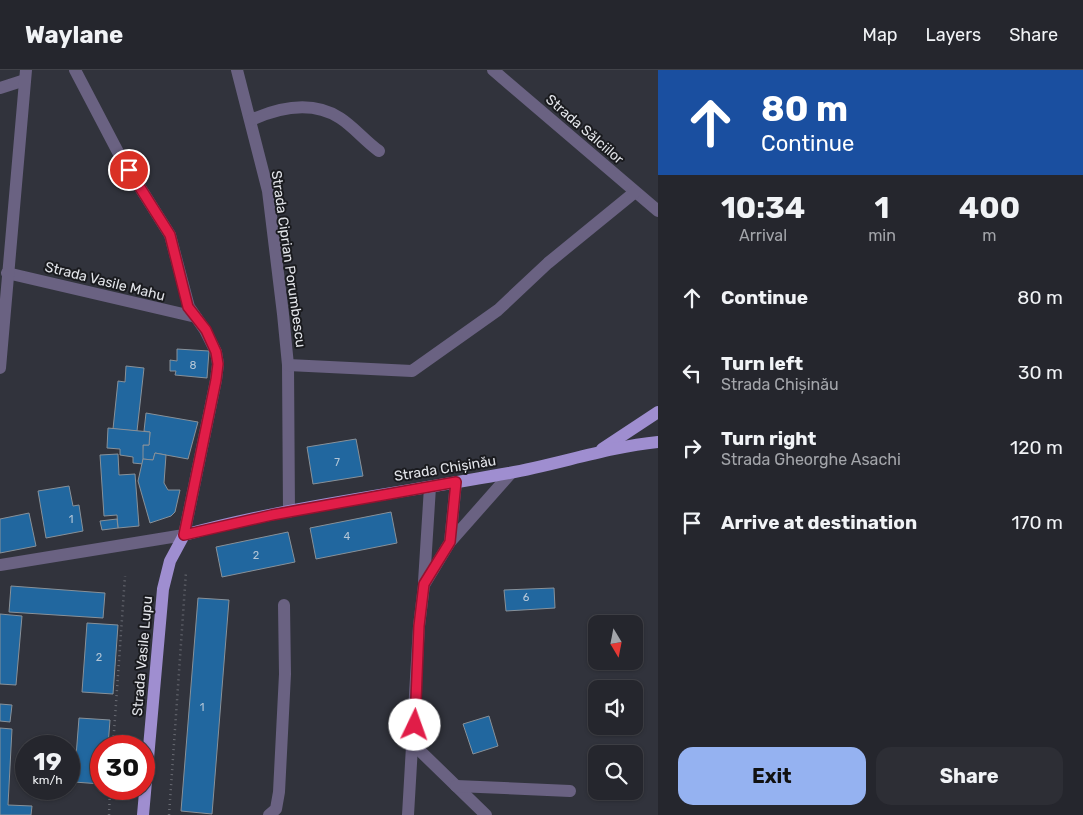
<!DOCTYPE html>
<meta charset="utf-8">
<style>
:root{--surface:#25262d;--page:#2d2e35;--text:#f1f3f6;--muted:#a3a5aa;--line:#424349;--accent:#95b2f1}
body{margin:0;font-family:Rubik,sans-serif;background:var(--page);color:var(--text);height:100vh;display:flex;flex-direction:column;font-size:19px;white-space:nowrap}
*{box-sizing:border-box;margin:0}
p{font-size:16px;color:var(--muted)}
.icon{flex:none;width:28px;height:28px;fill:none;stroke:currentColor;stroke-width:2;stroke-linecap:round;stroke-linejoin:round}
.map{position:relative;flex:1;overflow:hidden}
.drawer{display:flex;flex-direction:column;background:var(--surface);width:425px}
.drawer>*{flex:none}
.top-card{background:#1a4fa0;color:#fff;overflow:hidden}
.needle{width:32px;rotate:170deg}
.tools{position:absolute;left:588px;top:545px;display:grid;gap:10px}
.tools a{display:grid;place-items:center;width:55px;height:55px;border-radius:10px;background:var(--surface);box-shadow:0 1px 4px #0004,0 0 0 1px var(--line);font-size:25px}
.speed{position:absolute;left:15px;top:665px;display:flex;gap:10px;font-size:25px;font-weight:700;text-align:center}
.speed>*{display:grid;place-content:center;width:65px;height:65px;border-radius:50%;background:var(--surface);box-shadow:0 1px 4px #0004,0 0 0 1px var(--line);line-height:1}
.speed small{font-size:12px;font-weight:400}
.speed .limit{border:8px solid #d22;background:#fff;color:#111}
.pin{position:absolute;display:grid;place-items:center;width:42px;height:42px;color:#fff;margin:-21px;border:2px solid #fff;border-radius:50%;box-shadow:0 1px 5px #0007}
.me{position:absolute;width:55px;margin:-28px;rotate:3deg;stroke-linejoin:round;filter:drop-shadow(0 0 4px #0008)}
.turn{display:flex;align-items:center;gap:18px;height:105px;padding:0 20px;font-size:22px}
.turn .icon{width:65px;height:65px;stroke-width:2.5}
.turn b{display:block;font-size:35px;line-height:42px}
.eta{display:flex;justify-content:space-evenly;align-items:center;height:85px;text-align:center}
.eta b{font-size:30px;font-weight:700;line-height:35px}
.action{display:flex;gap:10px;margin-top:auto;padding:10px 20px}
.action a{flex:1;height:58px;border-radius:15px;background:var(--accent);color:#111;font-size:20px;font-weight:700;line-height:58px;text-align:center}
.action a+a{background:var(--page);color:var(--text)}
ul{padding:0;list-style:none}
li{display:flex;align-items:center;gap:15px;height:75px;padding:0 20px}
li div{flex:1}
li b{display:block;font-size:19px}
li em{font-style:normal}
header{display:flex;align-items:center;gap:30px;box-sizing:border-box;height:70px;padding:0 25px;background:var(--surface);border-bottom:1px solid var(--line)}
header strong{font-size:24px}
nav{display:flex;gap:28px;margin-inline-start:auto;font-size:18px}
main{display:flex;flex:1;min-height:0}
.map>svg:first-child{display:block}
.building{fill:#21679f;stroke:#889199}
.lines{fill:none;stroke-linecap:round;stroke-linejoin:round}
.path{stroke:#696b73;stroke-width:2.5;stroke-dasharray:1 4;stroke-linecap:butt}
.minor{stroke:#6a6282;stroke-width:12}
.major{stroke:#9f8ed0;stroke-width:12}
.route-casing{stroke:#92132f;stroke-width:12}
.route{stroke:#e11d48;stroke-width:9}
.labels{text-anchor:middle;stroke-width:4;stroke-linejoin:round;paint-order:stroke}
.number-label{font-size:11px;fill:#b2c5d6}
.street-label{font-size:14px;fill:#e2e4e9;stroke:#1a1b1f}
</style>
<header>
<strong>Waylane</strong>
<nav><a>Map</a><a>Layers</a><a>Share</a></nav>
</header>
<main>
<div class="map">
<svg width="658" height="745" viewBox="0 0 658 745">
<rect width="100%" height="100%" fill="#31333c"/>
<g class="building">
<path d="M177,279L209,281L207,308L175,305L176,301H170V290L177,291Z"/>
<path d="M126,296L144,298L137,361L113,359L118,311L125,312Z"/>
<path d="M146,343L198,352L188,389L155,383L153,390L142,389L143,375H149L150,362L144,361Z"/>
<path d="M108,358L150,362L149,375H143V394L133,393V387L120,385V379L107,378Z"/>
<path d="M356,369L363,406L313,414L307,377Z"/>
<path d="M155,383L166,385L164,413L168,420H180L175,442L171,446L150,453L138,411L143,389L153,390Z"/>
<path d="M118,384L119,405L135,404L139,456L118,458L117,445L104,446L100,385Z"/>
<path d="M69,416L73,436L79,435L83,461L46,468L38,421Z"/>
<path d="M391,442L397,473L316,489L310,458Z"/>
<path d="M29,443L36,476L0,483V449Z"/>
<path d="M117,449L118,458L102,460L100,451Z"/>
<path d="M288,462L295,492L222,507L216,477Z"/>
<path d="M11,516L105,523L103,548L9,542Z"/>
<path d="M554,518L555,538L506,541L504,520Z"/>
<path d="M198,528L229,530L212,744L181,741Z"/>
<path d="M0,544L22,546L16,615L0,614Z"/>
<path d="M87,553L118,555L113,624L82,622Z"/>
<path d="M0,634L12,635L10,652L0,651Z"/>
<path d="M489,646L498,676L473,684L463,654Z"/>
<path d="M79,648L110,650L108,676H101V714L74,712Z"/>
<path d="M0,658L12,659L8,735L32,736L31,745H0Z"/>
</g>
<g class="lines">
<g class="path">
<path d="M113,676L125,506"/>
<path d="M109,745L110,719"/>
<path d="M169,745L186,502"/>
</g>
<g class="minor">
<path d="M237,0L268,121L283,244L288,295L289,442"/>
<path d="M493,0L658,141"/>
<path d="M0,18L25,10"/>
<path d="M251,50C280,37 312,30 340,48C354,57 365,71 379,81"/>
<path d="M7,203L196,247"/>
<path d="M288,295L412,301L498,240L548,193L635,122"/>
<path d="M0,298L26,0"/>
<path d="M450,472L456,412"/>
<path d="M0,495L184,465L216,310L218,294L216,282L205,260L189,237L170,165L119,84L75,0"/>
<path d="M424,512L430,417"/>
<path d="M414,675L486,745"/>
<path d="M456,716L570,721"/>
<path d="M269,745L276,739L279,722L285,604L284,535"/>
<path d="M408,745L419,556L424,515L450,472L511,403"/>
</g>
<g class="major">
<path d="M602,379L658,342"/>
<path d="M143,745L163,519L170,491L184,465C291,436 401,423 509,403C559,394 608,377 658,372"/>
</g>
</g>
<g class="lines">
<defs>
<path id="route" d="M129,100L170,165L188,237L206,260L216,282L218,294L216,310L184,465L272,445L456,412L450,472L424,514L419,556L415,655"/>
</defs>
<use href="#route" class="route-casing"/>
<use href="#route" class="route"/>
</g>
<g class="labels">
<g class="number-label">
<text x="193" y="299">8</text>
<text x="337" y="396">7</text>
<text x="71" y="453">1</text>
<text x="347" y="470">4</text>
<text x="256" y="489">2</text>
<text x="526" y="531">6</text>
<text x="99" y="591">2</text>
<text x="202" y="641">1</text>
</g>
<g class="street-label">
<text transform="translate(585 59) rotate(41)" y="5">Strada Sălciilor</text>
<text transform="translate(289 189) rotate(82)" y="5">Strada Ciprian Porumbescu</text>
<text transform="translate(105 211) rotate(14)" y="5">Strada Vasile Mahu</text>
<text transform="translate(445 398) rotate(-9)" y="5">Strada Chișinău</text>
<text transform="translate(142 586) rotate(-85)" y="5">Strada Vasile Lupu</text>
</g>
</g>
</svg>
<div class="tools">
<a><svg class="needle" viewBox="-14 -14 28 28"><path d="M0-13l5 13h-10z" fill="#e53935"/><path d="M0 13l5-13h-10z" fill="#a3a5aa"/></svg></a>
<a><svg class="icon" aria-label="sound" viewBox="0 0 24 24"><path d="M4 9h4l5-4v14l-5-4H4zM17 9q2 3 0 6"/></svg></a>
<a><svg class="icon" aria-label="search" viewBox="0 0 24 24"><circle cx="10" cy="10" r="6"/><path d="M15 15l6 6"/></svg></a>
</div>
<div class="speed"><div>19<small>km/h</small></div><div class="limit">30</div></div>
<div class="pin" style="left:129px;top:100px;background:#d93025"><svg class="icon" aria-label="arrive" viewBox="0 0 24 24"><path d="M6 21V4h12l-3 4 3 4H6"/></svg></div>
<svg class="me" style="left:415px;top:655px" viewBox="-20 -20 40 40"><circle r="19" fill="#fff"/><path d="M0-13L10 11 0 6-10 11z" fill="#e11d48"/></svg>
</div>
<section class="drawer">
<div class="top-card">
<div class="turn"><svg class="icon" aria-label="ahead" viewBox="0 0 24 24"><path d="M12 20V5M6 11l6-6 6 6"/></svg><div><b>80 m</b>Continue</div></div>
</div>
<div class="eta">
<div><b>10:34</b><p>Arrival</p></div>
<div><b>1</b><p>min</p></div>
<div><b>400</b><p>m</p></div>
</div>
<ul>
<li><svg class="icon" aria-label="ahead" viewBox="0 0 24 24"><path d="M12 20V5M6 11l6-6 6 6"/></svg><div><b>Continue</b></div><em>80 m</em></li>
<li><svg class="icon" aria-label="left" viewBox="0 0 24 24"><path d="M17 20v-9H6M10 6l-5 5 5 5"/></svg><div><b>Turn left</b><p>Strada Chișinău</p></div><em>30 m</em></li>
<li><svg class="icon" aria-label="right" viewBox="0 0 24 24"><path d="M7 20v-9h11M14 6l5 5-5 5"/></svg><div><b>Turn right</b><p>Strada Gheorghe Asachi</p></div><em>120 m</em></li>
<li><svg class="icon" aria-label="arrive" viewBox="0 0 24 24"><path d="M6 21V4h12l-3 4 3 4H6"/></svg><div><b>Arrive at destination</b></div><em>170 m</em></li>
</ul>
<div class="action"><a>Exit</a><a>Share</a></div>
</section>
</main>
